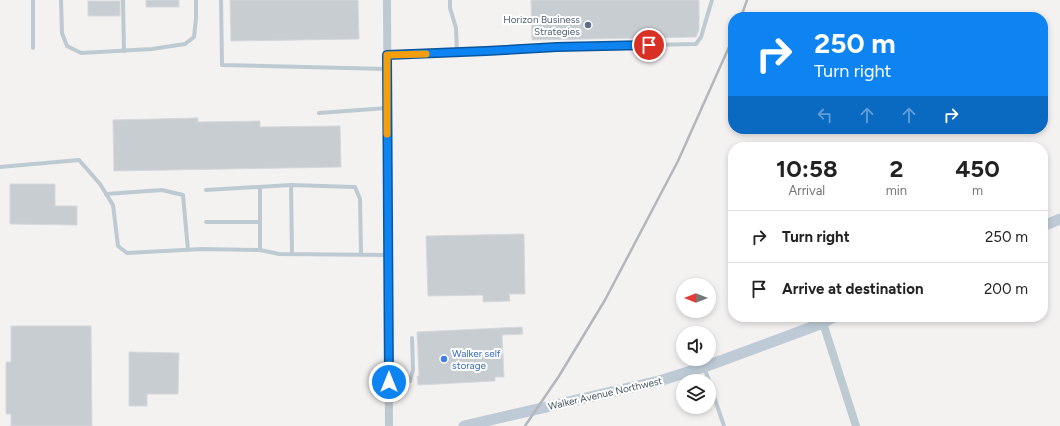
<!DOCTYPE html>
<style>
:root{--surface:#fff;--page:#f6f6f6;--text:#222;--muted:#767676;--line:#e0e0e0}
body{margin:0;font-family:Figtree,sans-serif;background:var(--page);color:var(--text);height:100vh;display:flex;flex-direction:column;font-size:15px;white-space:nowrap}
*{box-sizing:border-box;margin:0}
p{font-size:13px;color:var(--muted)}
.icon{flex:none;width:22px;height:22px;fill:none;stroke:currentColor;stroke-width:2;stroke-linecap:round;stroke-linejoin:round}
.map{position:relative;flex:1;overflow:hidden}
.drawer{position:absolute;left:728px;top:142px;width:320px;height:180px;display:flex;flex-direction:column;background:var(--surface);border-radius:16px;box-shadow:0 2px 6px #0003}
.drawer>*{flex:none}
.top-card{position:absolute;left:728px;top:12px;width:320px;height:122px;border-radius:16px;box-shadow:0 2px 6px #0003;background:#0d84f2;color:#fff;overflow:hidden}
.needle{width:26px;rotate:270deg}
.fabs{position:absolute;left:676px;top:278px;display:grid;gap:8px}
.fabs a{display:grid;place-items:center;width:40px;height:40px;border-radius:50%;background:var(--surface);box-shadow:0 2px 6px #0003;font-size:20px}
.pin{position:absolute;display:grid;place-items:center;width:34px;height:34px;color:#fff;margin:-17px;border:2px solid #fff;border-radius:50%;box-shadow:0 1px 4px #0007}
.me{position:absolute;width:44px;margin:-22px;rotate:0deg;stroke-linejoin:round;filter:drop-shadow(0 0 3px #0008)}
.turn{display:flex;align-items:center;gap:14px;height:84px;padding:0 20px;font-size:18px}
.turn .icon{width:52px;height:52px;stroke-width:2.5}
.turn b{display:block;font-size:28px;line-height:34px}
.lanes{display:flex;align-items:center;height:38px;padding:0 20px;background:#0003;justify-content:center;gap:20px;direction:ltr}
.lanes .off{opacity:.35}
.eta{display:flex;justify-content:space-evenly;align-items:center;height:68px;text-align:center}
.eta b{font-size:24px;font-weight:700;line-height:28px}
ul{padding:0;list-style:none}
li{display:flex;align-items:center;gap:12px;height:52px;padding:0 20px;border-top:1px solid var(--line)}
li div{flex:1}
li b{display:block;font-size:15px}
li em{font-style:normal}
.map>svg:first-child{display:block}
.building{fill:#c8cdd1;stroke:#d5d8dd}
.lines{fill:none;stroke-linecap:round;stroke-linejoin:round}
.lane{stroke:#becad1;stroke-width:4}
.street{stroke:#becad1;stroke-width:8}
.secondary{stroke:#becbd6;stroke-width:11}
.rail{stroke:#b3b7bc;stroke-width:2.5}
.route-casing{stroke:#08569d;stroke-width:10}
.route{stroke:#0d84f2;stroke-width:7}
.slow{stroke:#f59e0b;stroke-width:7}
.service-dot{fill:#5c6f8a;stroke:#fff;stroke-width:1.5}
.shop-dot{fill:#3f7fe0;stroke:#fff;stroke-width:1.5}
.labels{text-anchor:middle;stroke-width:4;stroke-linejoin:round;paint-order:stroke}
.service-label{font-size:10px;fill:#4e5e75;stroke:#fff;text-anchor:end}
.shop-label{font-size:10px;fill:#366cbe;stroke:#fff;text-anchor:start}
.street-label{font-size:10px;fill:#475760;stroke:#fff}
</style>
<div class="map">
<svg width="1060" height="426" viewBox="0 0 1060 426">
<rect width="100%" height="100%" fill="#f4f1f1"/>
<g class="building">
<rect x="146" y="0" width="33" height="7"/>
<path d="M230,0H358L359,39L231,41Z"/>
<path d="M531,0H699V30L696,37L532,40Z"/>
<rect x="88" y="1" width="32" height="15"/>
<path d="M198,118V122L260,121V127L340,126L341,167L114,171L113,120Z"/>
<path d="M10,184H55V206H77V225L10,224Z"/>
<path d="M524,234L525,294H509L510,301L483,302V295L428,296L426,236Z"/>
<path d="M11,326H91L92,426H11V414H6V362H11Z"/>
<path d="M522,327L523,334L502,335L504,377H495V381L418,385L417,376H419L417,332Z"/>
<path d="M129,352L179,353L178,394H147V406H129Z"/>
</g>
<g class="lines">
<g class="lane">
<path d="M33,0V48"/>
<path d="M61,0L62,33L67,46L81,53L152,49L185,44L194,37L196,18V0"/>
<path d="M123,0L124,51"/>
<path d="M221,0L222,65L387,69"/>
<path d="M450,0V8L456,28L457,52"/>
<path d="M387,55L486,51L557,47L696,44L701,37L712,0"/>
<path d="M319,113L387,108"/>
<path d="M0,167L79,160L100,184L113,205L118,246L127,253L202,249L260,250L279,254L388,255"/>
<path d="M206,190L291,185"/>
<path d="M106,194L162,190L183,195L188,250"/>
<path d="M206,222H260"/>
<path d="M260,250V187"/>
<path d="M292,254L291,185L355,187L360,199L361,254"/>
<path d="M704,367L709,381"/>
<path d="M389,382L410,381L413,370L412,338"/>
<path d="M709,382L724,426"/>
</g>
<g class="street">
<path d="M387,0L389,426"/>
<path d="M823,323L856,426"/>
</g>
<g class="secondary">
<path d="M1043,226L1060,219"/>
<path d="M464,426L659,381L704,367L823,323L834,317"/>
</g>
<g class="rail">
<path d="M741,17L747,0"/>
<path d="M525,426L559,376L605,300L678,161L733,38"/>
</g>
</g>
<g class="lines">
<defs>
<path id="route" d="M389,382L387,55L486,51L557,47L649,45"/>
</defs>
<use href="#route" class="route-casing"/>
<use href="#route" class="route"/>
<path class="slow" d="M387,134V55L426,54"/>
</g>
<circle class="service-dot" cx="588" cy="25" r="4"/>
<circle class="shop-dot" cx="444" cy="359" r="4"/>
<g class="labels">
<g class="service-label">
<text x="580" y="23">Horizon Business<tspan x="580" dy="12">Strategies</tspan></text>
</g>
<g class="shop-label">
<text x="452" y="357">Walker self<tspan x="452" dy="12">storage</tspan></text>
</g>
<g class="street-label">
<text transform="translate(605 393) rotate(-13)" y="4">Walker Avenue Northwest</text>
</g>
</g>
</svg>
<div class="fabs">
<a><svg class="needle" viewBox="-14 -14 28 28"><path d="M0-13l5 13h-10z" fill="#e53935"/><path d="M0 13l5-13h-10z" fill="#767676"/></svg></a>
<a><svg class="icon" aria-label="sound" viewBox="0 0 24 24"><path d="M4 9h4l5-4v14l-5-4H4zM17 9q2 3 0 6"/></svg></a>
<a><svg class="icon" aria-label="layers" viewBox="0 0 24 24"><path d="M12 4l9 5-9 5-9-5zM3 14l9 5 9-5"/></svg></a>
</div>
<div class="pin" style="left:649px;top:45px;background:#d93025"><svg class="icon" aria-label="arrive" viewBox="0 0 24 24"><path d="M6 21V4h12l-3 4 3 4H6"/></svg></div>
<svg class="me" style="left:389px;top:382px" viewBox="-20 -20 40 40"><circle r="17" fill="#0d84f2" stroke="#fff" stroke-width="3"/><path d="M0-11L8 9 0 5-8 9z" fill="#fff"/></svg>
<div class="top-card">
<div class="turn"><svg class="icon" aria-label="right" viewBox="0 0 24 24"><path d="M7 20v-9h11M14 6l5 5-5 5"/></svg><div><b>250 m</b>Turn right</div></div>
<div class="lanes"><svg class="icon off" aria-label="left" viewBox="0 0 24 24"><path d="M17 20v-9H6M10 6l-5 5 5 5"/></svg><svg class="icon off" aria-label="ahead" viewBox="0 0 24 24"><path d="M12 20V5M6 11l6-6 6 6"/></svg><svg class="icon off" aria-label="ahead" viewBox="0 0 24 24"><path d="M12 20V5M6 11l6-6 6 6"/></svg><svg class="icon" aria-label="right" viewBox="0 0 24 24"><path d="M7 20v-9h11M14 6l5 5-5 5"/></svg></div>
</div>
<section class="drawer">
<div class="eta">
<div><b>10:58</b><p>Arrival</p></div>
<div><b>2</b><p>min</p></div>
<div><b>450</b><p>m</p></div>
</div>
<ul>
<li><svg class="icon" aria-label="right" viewBox="0 0 24 24"><path d="M7 20v-9h11M14 6l5 5-5 5"/></svg><div><b>Turn right</b></div><em>250 m</em></li>
<li><svg class="icon" aria-label="arrive" viewBox="0 0 24 24"><path d="M6 21V4h12l-3 4 3 4H6"/></svg><div><b>Arrive at destination</b></div><em>200 m</em></li>
</ul>
</section>
</div>
